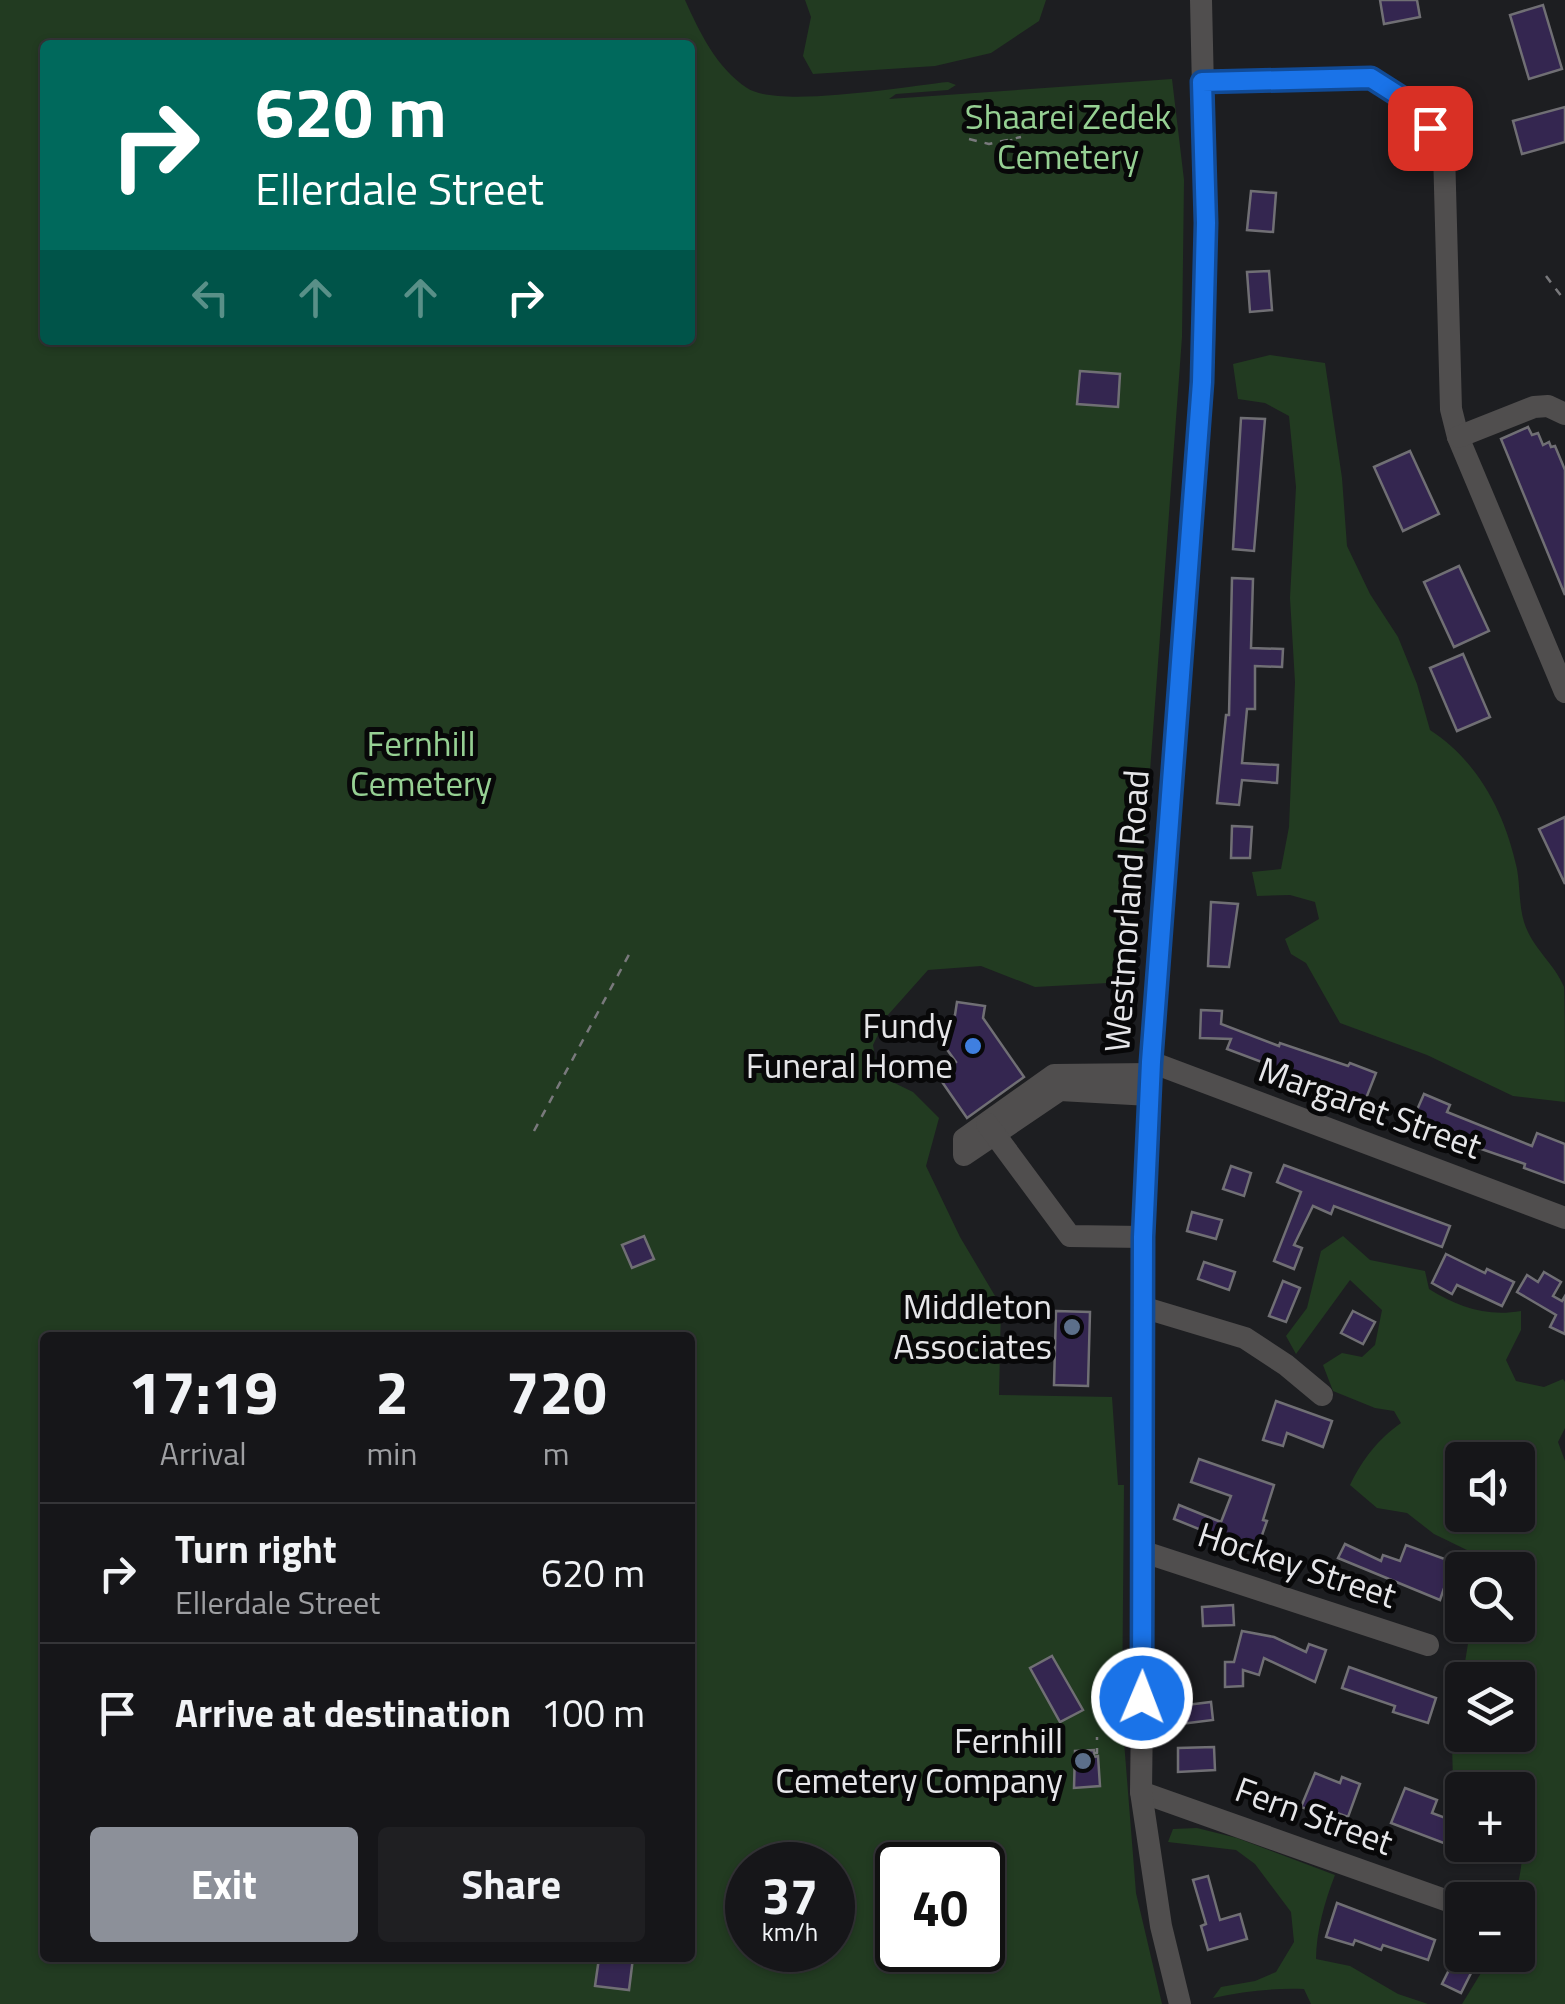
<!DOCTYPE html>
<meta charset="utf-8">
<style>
:root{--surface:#161619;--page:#1f1f22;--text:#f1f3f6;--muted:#9e9fa2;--line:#353538;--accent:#8c9099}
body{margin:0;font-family:"Titillium Web",sans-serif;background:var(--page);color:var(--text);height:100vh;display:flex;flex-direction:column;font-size:38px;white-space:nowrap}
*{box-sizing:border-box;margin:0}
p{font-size:32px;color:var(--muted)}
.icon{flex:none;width:55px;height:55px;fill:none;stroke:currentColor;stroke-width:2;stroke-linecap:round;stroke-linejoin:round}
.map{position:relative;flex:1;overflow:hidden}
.sheet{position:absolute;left:40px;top:1332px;width:655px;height:630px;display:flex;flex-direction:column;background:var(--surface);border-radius:10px;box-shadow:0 2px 8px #0004,0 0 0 2px var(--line)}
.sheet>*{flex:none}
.top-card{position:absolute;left:40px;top:40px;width:655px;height:305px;border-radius:10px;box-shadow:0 2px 8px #0004,0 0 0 2px var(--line);background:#00695c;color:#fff;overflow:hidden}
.buttons{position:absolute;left:1445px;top:1442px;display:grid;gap:20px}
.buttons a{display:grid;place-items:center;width:90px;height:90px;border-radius:10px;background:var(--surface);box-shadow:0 2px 8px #0004,0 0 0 2px var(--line);font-size:50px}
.speed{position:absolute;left:725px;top:1842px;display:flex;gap:20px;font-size:50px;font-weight:700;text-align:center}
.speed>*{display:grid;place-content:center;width:130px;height:130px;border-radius:50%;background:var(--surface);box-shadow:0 2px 8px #0004,0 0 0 2px var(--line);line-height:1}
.speed small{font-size:25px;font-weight:400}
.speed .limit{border:5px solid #111;border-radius:15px;background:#fff;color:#111}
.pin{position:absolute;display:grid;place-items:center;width:85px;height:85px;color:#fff;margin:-42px;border-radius:20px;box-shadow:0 5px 15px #0006}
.me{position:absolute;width:110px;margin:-55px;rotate:1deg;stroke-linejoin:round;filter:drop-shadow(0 0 8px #0008)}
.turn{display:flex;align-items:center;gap:35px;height:210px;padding:0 50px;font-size:45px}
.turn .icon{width:130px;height:130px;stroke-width:2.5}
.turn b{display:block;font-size:70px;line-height:85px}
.lanes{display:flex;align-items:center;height:95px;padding:0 50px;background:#0003;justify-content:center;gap:50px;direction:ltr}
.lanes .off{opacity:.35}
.eta{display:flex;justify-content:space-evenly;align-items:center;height:170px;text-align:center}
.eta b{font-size:60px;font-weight:700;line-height:70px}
.primary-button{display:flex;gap:20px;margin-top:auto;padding:20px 50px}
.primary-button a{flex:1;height:115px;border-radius:10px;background:var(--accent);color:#fff;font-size:40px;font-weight:700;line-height:115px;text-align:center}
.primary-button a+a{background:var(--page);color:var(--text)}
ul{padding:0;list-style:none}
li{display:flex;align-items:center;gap:30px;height:140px;padding:0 50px;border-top:2px solid var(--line)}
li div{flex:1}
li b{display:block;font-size:38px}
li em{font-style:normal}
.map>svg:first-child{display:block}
.green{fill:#223b21;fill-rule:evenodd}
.building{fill:#342650;stroke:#706f74;stroke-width:2.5}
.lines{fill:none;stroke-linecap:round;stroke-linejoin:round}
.path{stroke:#79797c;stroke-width:2.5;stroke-dasharray:8 8;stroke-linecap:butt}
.minor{stroke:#504e4e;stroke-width:22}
.route-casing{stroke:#114b97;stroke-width:25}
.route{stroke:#1a73e8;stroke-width:18}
.shop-dot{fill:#3f7fe0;stroke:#080809;stroke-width:4}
.service-dot{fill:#5c6f8a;stroke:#080809;stroke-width:4}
.labels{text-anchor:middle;stroke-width:10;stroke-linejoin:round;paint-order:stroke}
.park-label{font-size:35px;fill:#96d093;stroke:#080809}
.street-label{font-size:35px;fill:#e6e6e9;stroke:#080809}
.poi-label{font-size:35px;fill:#e6e6e9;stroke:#080809;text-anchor:end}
</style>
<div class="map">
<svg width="1565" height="2004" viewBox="0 0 1565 2004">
<rect width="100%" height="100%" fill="#1d1e21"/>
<g class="green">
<path d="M0,0H685C700,33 716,67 747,88C778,109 906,86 948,82L956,85L948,90L896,94L889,99L1172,79L1184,180L1182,337L1144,853L1140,854L1134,992L1108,983L1035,987L981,966L928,970L887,1016L873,1045L878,1075L913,1092L939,1118L926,1166L960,1237L1001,1306L999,1395L1112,1397L1118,1485H1124L1122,1716L1136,1893L1162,2004H0ZM45,45H690V340H45ZM45,1338H690V1958H45ZM748,1865H832V1950H748ZM898,1865H982V1950H898Z"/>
<path d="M805,0H1046L1039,21L991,53L935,66L813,74L803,56L811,17Z"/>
<path d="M1270,355L1325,363L1342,478L1347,546L1370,594L1398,637L1417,684L1430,730C1478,761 1505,813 1517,869C1520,886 1519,905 1524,922C1532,948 1555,964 1564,987C1565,1001 1565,1081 1565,1102L1513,1096L1427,1055L1340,1023L1306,963L1291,954L1285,939L1319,919L1315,902L1290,895L1257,896L1252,872L1281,869L1289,827L1295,682L1290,598L1296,487L1289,416L1265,403L1238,399L1233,364Z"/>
<path d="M1343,1236L1370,1260L1425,1271L1429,1289C1458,1307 1486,1317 1521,1311V1330L1506,1360L1516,1381L1544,1387L1563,1379L1565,1382V1428L1558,1442L1565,1461V2004H1462L1492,1955H1518V1900H1513C1525,1868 1524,1832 1521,1799L1518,1797V1790L1453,1783L1452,1743L1471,1625H1518V1570H1477L1471,1552L1434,1534L1407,1513L1377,1508L1350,1485C1363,1459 1377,1440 1401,1423L1394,1411L1375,1408L1333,1391L1323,1365L1342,1353L1362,1357L1375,1345L1382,1310L1350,1280L1296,1354L1286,1336L1307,1308L1321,1251ZM1462,1460H1518V1515H1462ZM1462,1680H1518V1735H1462Z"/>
<path d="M1197,1828L1237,1838L1335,1875C1325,1900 1316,1932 1316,1959L1350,1966L1398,1994L1428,2004H1311L1304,1989C1272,1988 1244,1991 1213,1998L1221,1987L1255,1981L1276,1972L1294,1942L1291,1912L1255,1864L1236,1850L1168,1842L1173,1829Z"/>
</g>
<g class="building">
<path d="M1380,0H1417L1420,17L1384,24Z"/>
<path d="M1543,5L1562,69L1529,79L1510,15Z"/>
<path d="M1565,107V142L1522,154L1513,121Z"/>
<path d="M1251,191L1276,193L1273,232L1247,230Z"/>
<path d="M1269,271L1272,310L1250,312L1247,272Z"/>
<path d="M1080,371L1120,374L1118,407L1077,404Z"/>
<path d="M1241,418L1265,419L1254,551L1233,549Z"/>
<path d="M1528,427L1532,435L1538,433L1543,445L1549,442L1551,447L1555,446L1565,470V595L1501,439Z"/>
<path d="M1410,451L1439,514L1403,531L1374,467Z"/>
<path d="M1459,566L1489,631L1454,647L1424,582Z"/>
<path d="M1232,578L1253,579L1251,648L1283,649L1282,667L1255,666V709H1247L1242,763L1278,765L1277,783L1242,780L1239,805L1217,803L1226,715H1229Z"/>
<path d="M1463,654L1490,717L1457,731L1430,668Z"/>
<path d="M1565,817V884L1539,829Z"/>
<path d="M1232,826L1252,827L1250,858H1231Z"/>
<path d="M1211,902L1238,904L1229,967L1208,966Z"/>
<path d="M957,1002L985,1006L983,1018L1024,1077L967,1118L938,1076L956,1062L933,1030L955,1015Z"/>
<path d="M1201,1010L1222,1011L1221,1024L1279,1046L1280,1043L1348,1066L1350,1063L1376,1073L1365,1101L1227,1049L1231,1039L1200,1038Z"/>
<path d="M1424,1094L1450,1105L1447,1112L1532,1146L1537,1133L1565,1144V1183L1524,1168L1525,1164L1449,1138L1450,1134L1413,1119Z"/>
<path d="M1284,1165L1450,1226L1442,1247L1334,1206L1331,1214L1313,1206L1294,1245L1302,1248L1294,1269L1274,1261L1301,1192L1277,1182Z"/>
<path d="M1231,1166L1251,1173L1244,1196L1223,1189Z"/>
<path d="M1192,1212L1222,1220L1216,1239L1187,1231Z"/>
<path d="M644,1236L654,1259L632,1268L622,1245Z"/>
<path d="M1446,1254L1485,1273L1487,1269L1514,1282L1502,1306L1457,1285L1452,1294L1432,1283Z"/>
<path d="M1204,1262L1235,1272L1229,1290L1198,1279Z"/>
<path d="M1544,1272L1561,1282L1553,1296L1562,1301L1565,1296V1334L1550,1327L1556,1315L1517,1292L1527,1275L1538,1282Z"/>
<path d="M1283,1281L1300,1288L1286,1322L1269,1316Z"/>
<path d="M1056,1311L1090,1312L1088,1386L1054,1385Z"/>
<path d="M1353,1311L1375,1322L1363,1344L1341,1333Z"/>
<path d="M1276,1401L1332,1421L1323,1447L1287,1433L1283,1446L1263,1440Z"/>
<path d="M1199,1459L1274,1485L1263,1520L1267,1521L1256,1552L1174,1519L1179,1505L1221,1522L1231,1496L1191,1482Z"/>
<path d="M1345,1544L1381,1561L1383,1555L1400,1561L1406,1545L1453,1562L1440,1600L1338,1558Z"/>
<path d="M1233,1605L1234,1625L1203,1626L1202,1607Z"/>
<path d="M1242,1631L1274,1637L1306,1652L1309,1644L1326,1650L1315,1682L1264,1658L1259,1675L1243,1670V1686L1225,1687V1662H1234Z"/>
<path d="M1052,1656L1083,1710L1060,1722L1030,1668Z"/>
<path d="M1349,1667L1436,1698L1428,1723L1393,1712L1395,1706L1342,1688Z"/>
<path d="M1211,1702L1213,1720L1180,1724L1178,1706Z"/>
<path d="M1214,1747L1215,1770L1178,1772V1748Z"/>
<path d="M1094,1750V1757L1098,1756L1100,1786L1074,1788L1075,1751Z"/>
<path d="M1315,1773L1340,1783L1342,1777L1360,1784L1348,1817L1318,1806L1315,1812L1301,1807Z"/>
<path d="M1405,1788L1437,1800L1432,1813L1462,1824V1850L1391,1823Z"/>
<path d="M1208,1876L1220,1920L1240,1914L1247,1939L1208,1950L1201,1926L1206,1924L1193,1880Z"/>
<path d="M1337,1903L1435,1940L1428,1960L1383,1945L1381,1950L1355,1940L1353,1945L1326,1937Z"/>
<path d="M1456,1956L1475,1965L1461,1993L1442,1984Z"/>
<path d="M599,1958H633L629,1990L595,1986Z"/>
</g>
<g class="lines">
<g class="path">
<path d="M969,139L989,144L1021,137"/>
<path d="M1011,139L1013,152L1036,154"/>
<path d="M1546,276L1565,301"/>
<path d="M534,1131L632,949"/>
<path d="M1094,1753H1097V1737"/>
</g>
<g class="minor">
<path d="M1202,82L1371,77L1415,106L1444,151L1451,409L1458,437L1565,692"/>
<path d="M1458,437L1534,407L1548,406L1565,414"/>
<path d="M1151,1062L1565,1218"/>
<path d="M1150,1095L1060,1090L964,1155V1139L1054,1075L1151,1074"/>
<path d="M987,1124L1070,1236L1143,1237"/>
<path d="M1142,1307L1245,1338L1286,1365L1322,1395"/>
<path d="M1144,1552L1428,1645"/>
<path d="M1141,1792L1462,1906"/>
<path d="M1180,2004L1161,1926L1141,1792L1144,1552L1143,1237L1151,1062L1204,348L1206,223L1201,0"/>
</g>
</g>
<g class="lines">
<defs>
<path id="route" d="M1142,1698L1143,1237L1151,1062L1202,382L1206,223L1202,82L1371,78L1415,106L1430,128"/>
</defs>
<use href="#route" class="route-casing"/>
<use href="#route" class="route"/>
</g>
<circle class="shop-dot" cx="973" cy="1046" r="10"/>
<g class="service-dot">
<circle cx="1072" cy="1327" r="10"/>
<circle cx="1083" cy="1761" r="10"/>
</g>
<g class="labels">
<g class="park-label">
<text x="1068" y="129">Shaarei Zedek<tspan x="1068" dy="40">Cemetery</tspan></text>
<text x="421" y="756">Fernhill<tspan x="421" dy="40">Cemetery</tspan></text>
</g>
<g class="street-label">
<text transform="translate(1127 911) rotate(-86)" y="12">Westmorland Road</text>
<text transform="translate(1370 1108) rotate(20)" y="12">Margaret Street</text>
<text transform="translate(1297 1565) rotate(18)" y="12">Hockey Street</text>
<text transform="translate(1314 1816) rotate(20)" y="12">Fern Street</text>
</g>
<g class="poi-label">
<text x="953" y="1038">Fundy<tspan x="953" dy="40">Funeral Home</tspan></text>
<text x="1052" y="1319">Middleton<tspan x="1052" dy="40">Associates</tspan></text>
<text x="1063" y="1753">Fernhill<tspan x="1063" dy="40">Cemetery Company</tspan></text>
</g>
</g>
</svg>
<div class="buttons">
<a><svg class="icon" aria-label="sound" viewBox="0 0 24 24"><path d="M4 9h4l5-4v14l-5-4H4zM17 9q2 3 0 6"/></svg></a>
<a><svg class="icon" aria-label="search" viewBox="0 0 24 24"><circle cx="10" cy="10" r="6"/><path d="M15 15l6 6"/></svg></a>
<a><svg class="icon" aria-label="layers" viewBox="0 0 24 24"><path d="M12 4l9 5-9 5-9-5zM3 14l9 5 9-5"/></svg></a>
<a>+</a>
<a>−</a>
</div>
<div class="speed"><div>37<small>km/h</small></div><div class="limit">40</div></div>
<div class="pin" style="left:1430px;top:128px;background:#d93025"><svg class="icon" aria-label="arrive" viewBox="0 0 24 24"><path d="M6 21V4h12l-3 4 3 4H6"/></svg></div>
<svg class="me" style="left:1142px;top:1698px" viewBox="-20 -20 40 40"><circle r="17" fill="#1a73e8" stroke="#fff" stroke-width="3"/><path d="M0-11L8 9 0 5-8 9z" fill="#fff"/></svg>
<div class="top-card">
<div class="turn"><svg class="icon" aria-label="right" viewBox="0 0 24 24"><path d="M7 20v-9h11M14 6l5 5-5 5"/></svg><div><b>620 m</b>Ellerdale Street</div></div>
<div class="lanes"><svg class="icon off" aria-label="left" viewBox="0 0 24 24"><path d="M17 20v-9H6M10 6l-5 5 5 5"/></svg><svg class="icon off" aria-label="ahead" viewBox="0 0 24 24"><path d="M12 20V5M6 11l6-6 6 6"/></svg><svg class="icon off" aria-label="ahead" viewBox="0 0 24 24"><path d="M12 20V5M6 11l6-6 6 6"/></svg><svg class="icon" aria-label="right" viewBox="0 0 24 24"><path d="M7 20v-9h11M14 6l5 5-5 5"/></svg></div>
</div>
<section class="sheet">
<div class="eta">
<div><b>17:19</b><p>Arrival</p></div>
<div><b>2</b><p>min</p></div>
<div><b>720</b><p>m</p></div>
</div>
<ul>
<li><svg class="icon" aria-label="right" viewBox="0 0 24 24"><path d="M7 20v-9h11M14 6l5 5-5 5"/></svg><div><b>Turn right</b><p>Ellerdale Street</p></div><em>620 m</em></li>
<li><svg class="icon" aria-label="arrive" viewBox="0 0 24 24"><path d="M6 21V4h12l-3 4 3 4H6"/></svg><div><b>Arrive at destination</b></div><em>100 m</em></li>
</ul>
<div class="primary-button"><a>Exit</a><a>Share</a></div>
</section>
</div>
